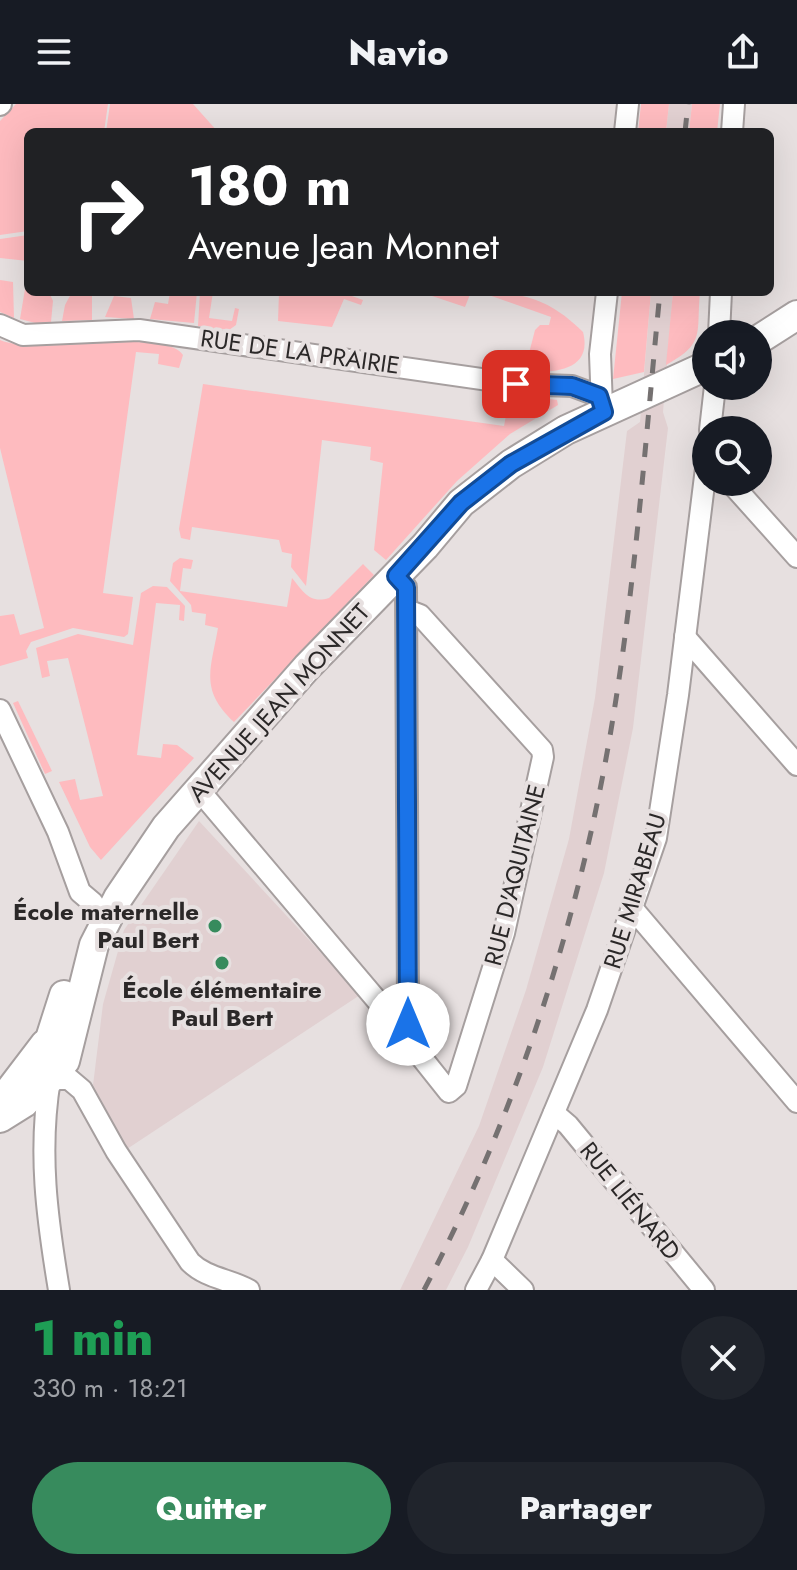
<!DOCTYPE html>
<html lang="fr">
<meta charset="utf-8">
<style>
:root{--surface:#171b24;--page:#20242c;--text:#f1f3f6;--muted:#9ea1a6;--accent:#378b5d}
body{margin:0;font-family:Jost,sans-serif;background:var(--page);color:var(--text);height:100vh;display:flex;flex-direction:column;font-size:30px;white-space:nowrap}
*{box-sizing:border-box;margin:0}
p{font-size:26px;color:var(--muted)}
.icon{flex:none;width:44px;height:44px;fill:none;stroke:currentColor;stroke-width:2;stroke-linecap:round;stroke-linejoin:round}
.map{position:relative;height:1186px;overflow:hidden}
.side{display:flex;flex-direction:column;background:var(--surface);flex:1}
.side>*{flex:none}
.hud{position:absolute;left:24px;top:24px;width:750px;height:168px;border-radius:12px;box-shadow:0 8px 32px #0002;background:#202124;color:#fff;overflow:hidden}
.fabs{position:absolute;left:692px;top:216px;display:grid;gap:16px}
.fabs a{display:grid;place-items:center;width:80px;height:80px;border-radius:50%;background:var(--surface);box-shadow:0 8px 32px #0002;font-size:40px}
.pin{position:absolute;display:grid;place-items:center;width:68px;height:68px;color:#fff;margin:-34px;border-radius:16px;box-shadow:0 4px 12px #0006}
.me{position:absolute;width:88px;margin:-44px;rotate:0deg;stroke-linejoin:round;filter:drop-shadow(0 0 6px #0008)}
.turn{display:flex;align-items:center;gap:28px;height:168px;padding:0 32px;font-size:36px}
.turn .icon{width:104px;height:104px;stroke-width:2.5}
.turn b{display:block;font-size:56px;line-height:68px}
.round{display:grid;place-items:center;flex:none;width:84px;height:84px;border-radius:42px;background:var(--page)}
.summary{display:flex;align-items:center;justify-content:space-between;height:136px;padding:0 32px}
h1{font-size:48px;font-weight:800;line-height:60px;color:#1e9e55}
.action{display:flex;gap:16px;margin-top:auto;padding:16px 32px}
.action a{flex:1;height:92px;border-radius:48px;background:var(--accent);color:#fff;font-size:32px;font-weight:800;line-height:92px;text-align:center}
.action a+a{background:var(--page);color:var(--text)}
header{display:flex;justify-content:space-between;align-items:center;height:104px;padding:0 32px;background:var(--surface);font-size:36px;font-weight:800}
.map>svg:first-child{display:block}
.built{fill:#e1d0d1}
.green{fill:#febbbf}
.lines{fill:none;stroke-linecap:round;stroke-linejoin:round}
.street-casing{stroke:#a69f9f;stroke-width:24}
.secondary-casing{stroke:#a69f9f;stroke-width:32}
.street{stroke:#fff;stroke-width:20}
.secondary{stroke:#fff;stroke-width:28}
.rail{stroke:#757171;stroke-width:5;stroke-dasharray:14 14;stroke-linecap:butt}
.route-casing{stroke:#114b97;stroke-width:20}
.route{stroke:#1a73e8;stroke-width:14}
.poi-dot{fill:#378b5d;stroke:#e7e0e0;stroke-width:3}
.labels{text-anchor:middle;stroke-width:8;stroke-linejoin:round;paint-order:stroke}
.street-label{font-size:24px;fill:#2b2828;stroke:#e7e0e0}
.poi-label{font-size:24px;font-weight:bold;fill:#2b2828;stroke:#e7e0e0;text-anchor:end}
</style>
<header><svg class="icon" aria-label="menu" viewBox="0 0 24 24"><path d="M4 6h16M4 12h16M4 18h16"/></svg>Navio<svg class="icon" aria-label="share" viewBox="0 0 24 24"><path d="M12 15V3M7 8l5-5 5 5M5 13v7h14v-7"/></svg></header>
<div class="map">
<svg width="797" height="1186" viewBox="0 0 797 1186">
<rect width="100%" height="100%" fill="#e7e0e0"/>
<g class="built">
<path d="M669,0H692L689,28H666Z"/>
<path d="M651,188H673L663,308L668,324L633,624L604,769L543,963L468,1143L446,1186H400L479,1022L526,886L569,735L595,594L627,327L640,318Z"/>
<path d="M199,717L360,891L127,1045L93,981L103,900L124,826Z"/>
</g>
<g class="green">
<path d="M16,0H108L104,28H28V127L0,131V17Z"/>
<path d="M110,0H193L218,28H106Z"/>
<path d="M641,0H669L666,28H638Z"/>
<path d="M692,0H720L717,28H689Z"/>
<path d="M28,131V157L0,154V135Z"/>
<path d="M0,176L13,178L14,214L0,208Z"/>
<path d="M26,179L28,188H49L53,197L51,218L39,220L20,215Z"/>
<path d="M72,188L92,189V216L62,217L65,201Z"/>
<path d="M170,188H197L194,219L150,215L155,198L168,200Z"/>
<path d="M200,188H213L209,214L232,217L235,204L239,205L236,221L229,226L198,222Z"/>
<path d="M279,188H341L363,196L361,201L344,195L332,223L278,217Z"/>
<path d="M420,188H471L465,203Z"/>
<path d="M480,188C524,188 551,196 583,228C592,263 561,268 534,268L527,257L535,226L540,221H549L551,213Z"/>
<path d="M622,188H651L644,268L613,275Z"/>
<path d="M673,188H700C696,230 706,239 666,261Z"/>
<path d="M114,192L131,194L134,215L105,213Z"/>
<path d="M0,236C39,253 164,222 183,251L179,264L158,260L159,250L136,248L103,489L133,493L128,530L124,533L73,524L31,538L26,547L28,554L0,562V512L14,510L20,531L44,524L0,344Z"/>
<path d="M203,280L504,322L510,290L557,296L558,301L510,330L457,377L386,456L374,446L383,359L370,356L371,343L322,336L306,482L291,463L292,450L282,448L279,436L192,423L190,436L181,434L179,425Z"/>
<path d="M180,454L193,456L191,465L183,464L180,487L287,503L292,474C303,487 309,500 329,494L363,460L374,471L234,618C199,585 211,565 218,524L205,521L206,510L192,508L191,501L170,477L173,459Z"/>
<path d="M153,482L167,483L185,502L184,517L179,516L180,501L156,499L137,651L161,654L163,640L177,641L194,654L101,756L90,743L59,678L75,675L80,696L103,692L68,554L47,557L50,572L42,574L36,544L78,530L133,541L141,489Z"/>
<path d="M18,597L52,667L45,670L13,599Z"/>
</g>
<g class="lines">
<defs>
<g id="street">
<path d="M0,1L1,0"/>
<path d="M625,28L628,0"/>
<path d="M732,28L734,0"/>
<path d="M0,221L23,231L139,226L516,280L572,282L599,292"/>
<path d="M719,230L721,188"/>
<path d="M602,303L600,250L607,188"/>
<path d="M710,326L715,282"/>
<path d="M730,378L797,453"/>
<path d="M407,506L420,511L542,646L543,653L504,829L456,982L449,988L410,939L408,906"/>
<path d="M685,533L797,661"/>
<path d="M0,606L58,728L80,788L93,799"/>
<path d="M199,686L380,900L396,909L408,906L406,483L396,472"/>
<path d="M633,805L797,998"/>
<path d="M554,1009L568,1021L704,1186"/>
<path d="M492,1156L523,1186"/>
<path d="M59,1186C47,1114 38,1048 50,975H69L82,986L116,1047L190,1158C206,1174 229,1175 249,1186"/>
<path d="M476,1186L492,1156L597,906L656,734L678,591L706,364"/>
</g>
<g id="secondary">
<path d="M758,236L797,211"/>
<path d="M50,975L41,963L64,891"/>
<path d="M0,999L45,940"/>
<path d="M0,1014L24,999L65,957L94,841L118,794L166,723L307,563L425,442L461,399L511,360L566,326L706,262"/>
</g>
</defs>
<use href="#street" class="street-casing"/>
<use href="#secondary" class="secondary-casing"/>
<use href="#street" class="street"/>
<use href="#secondary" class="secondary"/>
<g class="rail">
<path d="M685,28L688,0"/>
<path d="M424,1186C517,1009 581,812 613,614C636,473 646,330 660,188"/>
</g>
</g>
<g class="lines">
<defs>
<path id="route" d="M408,920L406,483L396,472L461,399L511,360L604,308L599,292L572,282L516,280"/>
</defs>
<use href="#route" class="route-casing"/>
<use href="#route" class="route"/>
</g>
<g class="poi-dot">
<circle cx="215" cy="822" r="8"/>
<circle cx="222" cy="859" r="8"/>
</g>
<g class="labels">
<g class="street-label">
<text transform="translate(300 248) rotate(8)" y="8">RUE DE LA PRAIRIE</text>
<text transform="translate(279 599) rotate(-48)" y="8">AVENUE JEAN MONNET</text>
<text transform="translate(515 771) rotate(-76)" y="8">RUE D'AQUITAINE</text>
<text transform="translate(635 787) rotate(-73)" y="8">RUE MIRABEAU</text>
<text transform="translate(630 1097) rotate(51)" y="8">RUE LIÉNARD</text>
</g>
<g class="poi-label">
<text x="199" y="816">École maternelle<tspan x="199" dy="28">Paul Bert</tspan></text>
<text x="222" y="894" text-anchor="middle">École élémentaire<tspan x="222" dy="28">Paul Bert</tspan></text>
</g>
</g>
</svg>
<div class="fabs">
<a><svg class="icon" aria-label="sound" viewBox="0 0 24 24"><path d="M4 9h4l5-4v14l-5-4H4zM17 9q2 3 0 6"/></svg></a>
<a><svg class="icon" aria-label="search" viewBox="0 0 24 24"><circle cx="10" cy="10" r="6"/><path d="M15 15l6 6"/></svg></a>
</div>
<div class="pin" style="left:516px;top:280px;background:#d93025"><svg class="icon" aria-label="arrive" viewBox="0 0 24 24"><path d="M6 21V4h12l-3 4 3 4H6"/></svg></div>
<svg class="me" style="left:408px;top:920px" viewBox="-20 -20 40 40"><circle r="19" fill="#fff"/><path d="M0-13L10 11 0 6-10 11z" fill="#1a73e8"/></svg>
<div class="hud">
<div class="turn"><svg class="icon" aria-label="right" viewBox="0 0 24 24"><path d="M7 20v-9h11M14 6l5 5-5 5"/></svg><div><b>180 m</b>Avenue Jean Monnet</div></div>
</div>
</div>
<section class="side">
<div class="summary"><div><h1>1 min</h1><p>330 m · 18:21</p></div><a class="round"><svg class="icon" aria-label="close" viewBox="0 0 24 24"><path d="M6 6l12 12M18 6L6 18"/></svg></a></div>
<div class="action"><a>Quitter</a><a>Partager</a></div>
</section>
